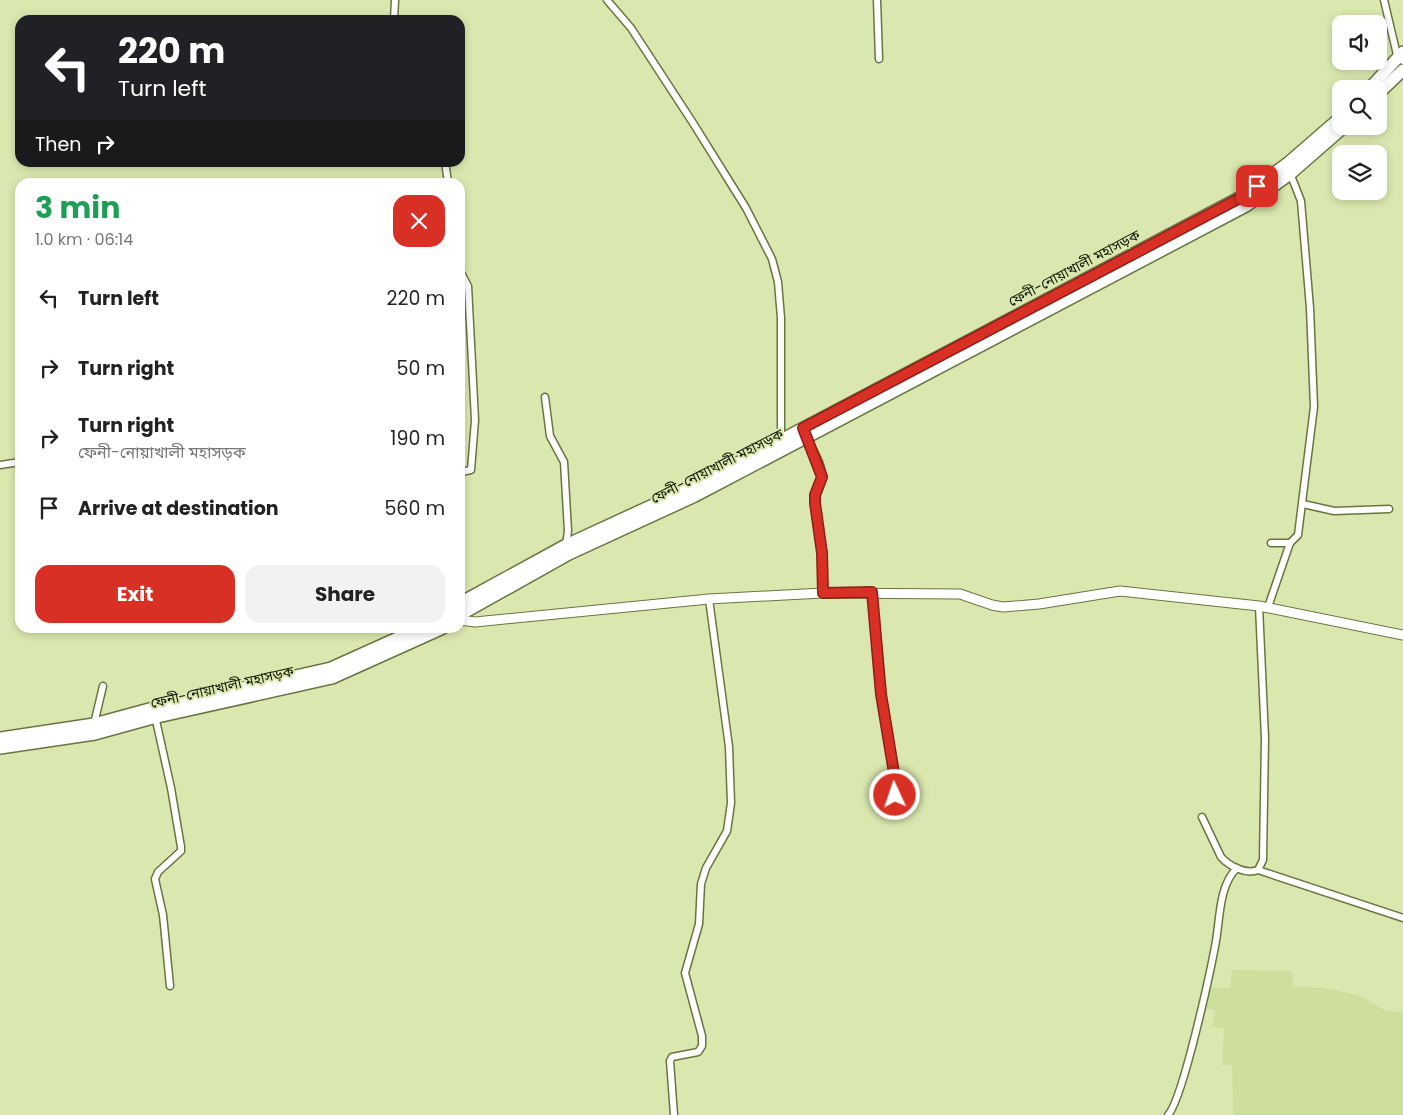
<!DOCTYPE html>
<meta charset="utf-8">
<style>
:root{--surface:#fff;--page:#f2f2f2;--text:#222;--muted:#767676;--accent:#d93025}
body{margin:0;font-family:Poppins,"Noto Sans Bengali",sans-serif;background:var(--page);color:var(--text);height:100vh;display:flex;flex-direction:column;font-size:19px;white-space:nowrap}
*{box-sizing:border-box;margin:0}
p{font-size:16px;color:var(--muted)}
.icon{flex:none;width:28px;height:28px;fill:none;stroke:currentColor;stroke-width:2;stroke-linecap:round;stroke-linejoin:round}
.map{position:relative;flex:1;overflow:hidden}
.details{position:absolute;left:15px;top:178px;width:450px;height:455px;display:flex;flex-direction:column;background:var(--surface);border-radius:15px;box-shadow:0 2px 8px #0003}
.details>*{flex:none}
.hud{position:absolute;left:15px;top:15px;width:450px;height:152px;border-radius:15px;box-shadow:0 2px 8px #0003;background:#202124;color:#fff;overflow:hidden}
.fabs{position:absolute;left:1332px;top:15px;display:grid;gap:10px}
.fabs a{display:grid;place-items:center;width:55px;height:55px;border-radius:10px;background:var(--surface);box-shadow:0 2px 8px #0003;font-size:25px}
.pin{position:absolute;display:grid;place-items:center;width:42px;height:42px;color:#fff;margin:-21px;border-radius:10px;box-shadow:0 2px 8px #0006}
.me{position:absolute;width:55px;margin:-28px;rotate:357deg;stroke-linejoin:round;filter:drop-shadow(0 0 4px #0008)}
.turn{display:flex;align-items:center;gap:18px;height:105px;padding:0 20px;font-size:22px}
.turn .icon{width:65px;height:65px;stroke-width:2.5}
.turn b{display:block;font-size:35px;line-height:42px}
.then{display:flex;align-items:center;height:48px;padding:0 20px;background:#0003;gap:10px;font-size:19px}
.round{display:grid;place-items:center;flex:none;width:52px;height:52px;border-radius:15px;background:var(--page)}
.summary{display:flex;align-items:center;justify-content:space-between;height:85px;padding:0 20px}
h1{font-size:30px;font-weight:700;line-height:38px;color:#1e9e55}
.cta{display:flex;gap:10px;margin-top:auto;padding:10px 20px}
.cta a{flex:1;height:58px;border-radius:15px;background:var(--accent);color:#fff;font-size:20px;font-weight:700;line-height:58px;text-align:center}
.cta a+a{background:var(--page);color:var(--text)}
ul{padding:0;list-style:none}
li{display:flex;align-items:center;gap:15px;height:70px;padding:0 20px}
li div{flex:1}
li b{display:block;font-size:19px}
li em{font-style:normal}
.map>svg:first-child{display:block}
.built{fill:#cede9d}
.lines{fill:none;stroke-linecap:round;stroke-linejoin:round}
.street-casing{stroke:#697540;stroke-width:9}
.secondary-casing{stroke:#697540;stroke-width:11}
.highway-casing{stroke:#697540;stroke-width:14}
.street{stroke:#fff;stroke-width:6}
.secondary{stroke:#fff;stroke-width:9}
.highway{stroke:#fff;stroke-width:11}
.route-casing{stroke:#8d1f18;stroke-width:12}
.route{stroke:#d93025;stroke-width:9}
.labels{text-anchor:middle;stroke-width:4;stroke-linejoin:round;paint-order:stroke}
.street-label{font-size:14px;fill:#101401;stroke:#dae8af}
</style>
<div class="map">
<svg width="1403" height="1115" viewBox="0 0 1403 1115">
<rect width="100%" height="100%" fill="#dae8af"/>
<path class="built" d="M1232,970L1292,971L1293,986L1332,989L1363,997L1386,1011L1403,1012V1115H1233L1232,1065H1222L1224,1028L1212,1027L1215,1010L1203,1009L1208,988H1230Z"/>
<g class="lines">
<defs>
<g id="street">
<path d="M607,0L631,28L693,123L746,208L772,259L778,282L781,318V440"/>
<path d="M877,0L879,59"/>
<path d="M1384,0L1398,59L1403,61"/>
<path d="M394,20L395,0"/>
<path d="M445,162L448,182"/>
<path d="M460,271L468,286L475,420L471,470L461,472L460,477"/>
<path d="M545,397L550,436L564,462L568,531L566,545"/>
<path d="M806,436C811,448 823,464 822,477C822,486 815,493 815,503L822,553L823,593"/>
<path d="M0,465L20,462"/>
<path d="M1303,504L1334,511L1389,509"/>
<path d="M1271,543H1290L1298,535L1314,407L1310,308L1301,201L1290,173"/>
<path d="M460,576V599"/>
<path d="M872,592L881,694L895,779L893,815"/>
<path d="M1268,607L1290,543"/>
<path d="M155,716L171,788L181,847V851L158,872L155,879L163,915L170,986"/>
<path d="M94,724L103,686"/>
<path d="M1202,817L1221,857C1229,866 1246,875 1258,870L1403,918"/>
<path d="M1258,870L1263,860L1265,738L1259,606"/>
<path d="M674,1115L670,1061L672,1057L698,1052L702,1046V1036L685,973L699,924L701,884L706,868L727,831L731,803L729,747L709,599"/>
<path d="M1168,1115C1183,1099 1211,969 1216,941C1220,918 1219,885 1237,868"/>
</g>
<path id="secondary" d="M460,620L475,622L709,599L823,593L960,594L992,605L1003,607L1039,604L1120,591L1259,606L1403,635"/>
<g id="highway">
<path d="M1369,89L1403,52"/>
<path d="M1379,93L1403,70"/>
<path d="M460,603L566,545L692,487L1241,197L1288,163L1341,117"/>
<path d="M460,615L569,554L695,496L1246,206L1290,174L1345,126"/>
<path d="M0,738L94,724L153,708L331,668L420,628"/>
<path d="M0,748L95,734L153,718L332,678L443,628"/>
</g>
</defs>
<use href="#street" class="street-casing"/>
<use href="#secondary" class="secondary-casing"/>
<use href="#highway" class="highway-casing"/>
<use href="#street" class="street"/>
<use href="#secondary" class="secondary"/>
<use href="#highway" class="highway"/>
</g>
<g class="lines">
<defs>
<path id="route" d="M895,795V779L881,694L872,592L823,593L822,553L815,503V495L822,477L803,428L1242,197L1257,186"/>
</defs>
<use href="#route" class="route-casing"/>
<use href="#route" class="route"/>
</g>
<g class="labels">
<g class="street-label">
<text transform="translate(1074 268) rotate(-28)" y="5">ফেনী-নোয়াখালী মহাসড়ক</text>
<text transform="translate(717 466) rotate(-27)" y="5">ফেনী-নোয়াখালী মহাসড়ক</text>
<text transform="translate(222 687) rotate(-13)" y="5">ফেনী-নোয়াখালী মহাসড়ক</text>
</g>
</g>
</svg>
<div class="fabs">
<a><svg class="icon" aria-label="sound" viewBox="0 0 24 24"><path d="M4 9h4l5-4v14l-5-4H4zM17 9q2 3 0 6"/></svg></a>
<a><svg class="icon" aria-label="search" viewBox="0 0 24 24"><circle cx="10" cy="10" r="6"/><path d="M15 15l6 6"/></svg></a>
<a><svg class="icon" aria-label="layers" viewBox="0 0 24 24"><path d="M12 4l9 5-9 5-9-5zM3 14l9 5 9-5"/></svg></a>
</div>
<div class="pin" style="left:1257px;top:186px;background:#d93025"><svg class="icon" aria-label="arrive" viewBox="0 0 24 24"><path d="M6 21V4h12l-3 4 3 4H6"/></svg></div>
<svg class="me" style="left:895px;top:795px" viewBox="-20 -20 40 40"><circle r="17" fill="#d93025" stroke="#fff" stroke-width="3"/><path d="M0-11L8 9 0 5-8 9z" fill="#fff"/></svg>
<div class="hud">
<div class="turn"><svg class="icon" aria-label="left" viewBox="0 0 24 24"><path d="M17 20v-9H6M10 6l-5 5 5 5"/></svg><div><b>220 m</b>Turn left</div></div>
<div class="then">Then<svg class="icon" aria-label="right" viewBox="0 0 24 24"><path d="M7 20v-9h11M14 6l5 5-5 5"/></svg></div>
</div>
<section class="details">
<div class="summary"><div><h1>3 min</h1><p>1.0 km · 06:14</p></div><a class="round" style="background:#d93025;color:#fff"><svg class="icon" aria-label="close" viewBox="0 0 24 24"><path d="M6 6l12 12M18 6L6 18"/></svg></a></div>
<ul>
<li><svg class="icon" aria-label="left" viewBox="0 0 24 24"><path d="M17 20v-9H6M10 6l-5 5 5 5"/></svg><div><b>Turn left</b></div><em>220 m</em></li>
<li><svg class="icon" aria-label="right" viewBox="0 0 24 24"><path d="M7 20v-9h11M14 6l5 5-5 5"/></svg><div><b>Turn right</b></div><em>50 m</em></li>
<li><svg class="icon" aria-label="right" viewBox="0 0 24 24"><path d="M7 20v-9h11M14 6l5 5-5 5"/></svg><div><b>Turn right</b><p>ফেনী-নোয়াখালী মহাসড়ক</p></div><em>190 m</em></li>
<li><svg class="icon" aria-label="arrive" viewBox="0 0 24 24"><path d="M6 21V4h12l-3 4 3 4H6"/></svg><div><b>Arrive at destination</b></div><em>560 m</em></li>
</ul>
<div class="cta"><a>Exit</a><a>Share</a></div>
</section>
</div>
